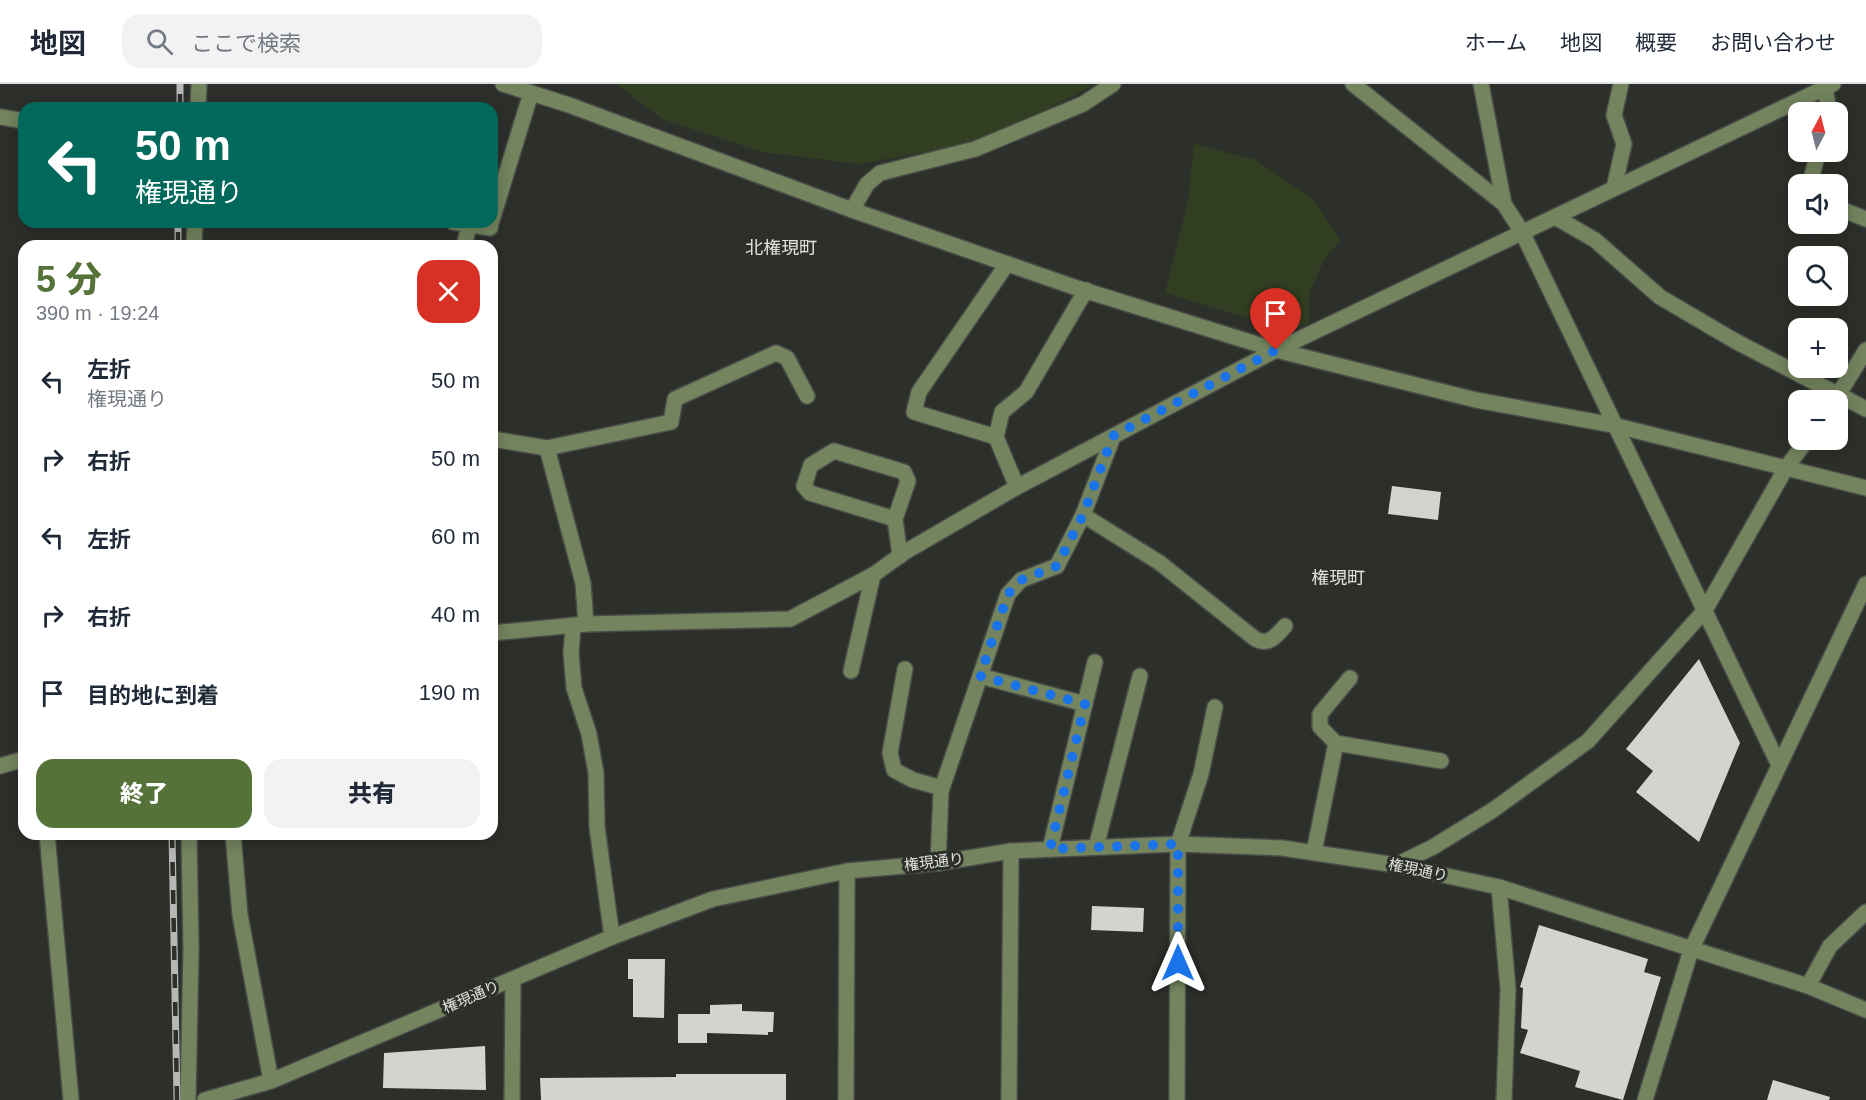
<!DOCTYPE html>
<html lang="ja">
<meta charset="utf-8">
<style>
:root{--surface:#fff;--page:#f2f2f3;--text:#1f2937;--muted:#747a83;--line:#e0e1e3;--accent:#557238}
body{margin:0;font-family:Helvetica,"Noto Sans JP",sans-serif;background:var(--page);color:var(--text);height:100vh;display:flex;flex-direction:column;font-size:22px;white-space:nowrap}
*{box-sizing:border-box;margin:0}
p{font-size:20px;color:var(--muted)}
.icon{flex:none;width:33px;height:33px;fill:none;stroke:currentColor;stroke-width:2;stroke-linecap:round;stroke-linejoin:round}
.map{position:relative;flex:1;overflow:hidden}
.sheet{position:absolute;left:18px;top:156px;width:480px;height:600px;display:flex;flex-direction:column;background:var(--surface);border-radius:18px;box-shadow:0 3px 15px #0003}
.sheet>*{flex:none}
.guide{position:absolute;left:18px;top:18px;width:480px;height:126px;border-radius:18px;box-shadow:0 3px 15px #0003;background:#00695c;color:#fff;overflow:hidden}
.needle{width:39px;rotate:7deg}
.buttons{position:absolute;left:1788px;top:18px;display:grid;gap:12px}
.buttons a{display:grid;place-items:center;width:60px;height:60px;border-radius:12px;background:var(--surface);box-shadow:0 3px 15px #0003;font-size:30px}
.pin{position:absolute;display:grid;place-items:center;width:51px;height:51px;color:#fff;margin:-62px -26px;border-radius:50% 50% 50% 0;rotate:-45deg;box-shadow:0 0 6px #0007}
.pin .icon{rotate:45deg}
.me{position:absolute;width:66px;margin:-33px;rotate:0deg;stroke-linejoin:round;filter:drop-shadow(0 0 4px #0008)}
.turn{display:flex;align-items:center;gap:21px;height:126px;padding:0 18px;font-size:27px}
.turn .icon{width:78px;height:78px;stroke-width:2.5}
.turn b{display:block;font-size:42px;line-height:51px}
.round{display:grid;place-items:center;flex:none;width:63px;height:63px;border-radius:18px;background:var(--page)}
.summary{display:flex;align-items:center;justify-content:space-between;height:102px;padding:0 18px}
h1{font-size:36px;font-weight:800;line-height:45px;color:var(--accent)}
.button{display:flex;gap:12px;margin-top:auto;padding:12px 18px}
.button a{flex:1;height:69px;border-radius:18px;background:var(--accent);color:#fff;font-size:24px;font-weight:800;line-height:69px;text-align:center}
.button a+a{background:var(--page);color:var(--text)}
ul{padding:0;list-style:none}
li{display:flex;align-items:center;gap:18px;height:78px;padding:0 18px}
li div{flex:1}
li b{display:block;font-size:22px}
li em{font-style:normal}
header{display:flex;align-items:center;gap:36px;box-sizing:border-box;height:84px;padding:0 30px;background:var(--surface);border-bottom:2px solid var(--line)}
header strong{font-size:28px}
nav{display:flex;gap:33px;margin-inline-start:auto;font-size:21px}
.search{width:420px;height:54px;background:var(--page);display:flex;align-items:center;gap:15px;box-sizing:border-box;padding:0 21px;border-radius:18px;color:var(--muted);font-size:22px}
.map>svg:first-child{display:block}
.green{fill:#313e21}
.building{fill:#d2d4cf}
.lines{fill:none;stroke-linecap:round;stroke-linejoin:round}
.minor-casing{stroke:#494c47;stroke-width:18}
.minor{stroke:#73845f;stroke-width:15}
.rail-casing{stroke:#b6b8b5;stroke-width:7}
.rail{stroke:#2c2f2a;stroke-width:4.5;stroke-dasharray:14;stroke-linecap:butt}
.route{stroke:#1a73e8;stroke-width:10;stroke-dasharray:0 18}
.labels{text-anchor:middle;stroke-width:6;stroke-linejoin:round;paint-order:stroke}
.street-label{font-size:15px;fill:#e1e3e0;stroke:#2c2f2a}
.quarter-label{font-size:18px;fill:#e1e3e0;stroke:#2c2f2a}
</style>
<header>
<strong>地図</strong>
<div class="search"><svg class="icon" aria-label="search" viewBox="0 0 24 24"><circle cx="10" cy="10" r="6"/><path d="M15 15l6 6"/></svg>ここで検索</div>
<nav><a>ホーム</a><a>地図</a><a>概要</a><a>お問い合わせ</a></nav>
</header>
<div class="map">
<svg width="1866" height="1016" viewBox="0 0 1866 1016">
<rect width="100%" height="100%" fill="#2c2f2a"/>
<g class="green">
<path d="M616,0H1096L1045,27L959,62L859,80L762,68L662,35Z"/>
<path d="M1194,60L1256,76L1314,116L1340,156L1324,176L1309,210V239L1290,247L1165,209L1188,117Z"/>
</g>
<g class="building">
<path d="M1392,402L1441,408L1438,436L1388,430Z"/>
<path d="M1699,575L1740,659L1699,758L1636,708L1653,687L1626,665Z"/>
<path d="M1092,822L1144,824L1143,848L1091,846Z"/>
<path d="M1539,841L1648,875L1644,888L1661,893L1623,1016L1575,1003L1580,987L1520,969L1528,946L1521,944L1523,904L1520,903Z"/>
<path d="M628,875H665L664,934L633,933V895H628Z"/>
<path d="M742,920V927L774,928L773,948H768V951L707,949V959H678V930H710V921Z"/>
<path d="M485,962L486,1006L383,1004L384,969Z"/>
<path d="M676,990H786V1016H541L540,994L676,993Z"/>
<path d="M1773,996L1830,1013L1829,1016H1767Z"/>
</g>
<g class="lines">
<defs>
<g id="minor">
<path d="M503,0L569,21L852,126L1077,204L1276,266L1476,316L1613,341L1866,404"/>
<path d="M1353,0L1504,120"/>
<path d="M1481,0L1504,120L1522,148L1779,681"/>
<path d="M1825,3L1829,28"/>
<path d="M198,24L199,0"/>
<path d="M0,33L24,37"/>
<path d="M1810,100L1818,68"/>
<path d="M1614,104L1624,60L1614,31L1621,0"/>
<path d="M1838,124L1866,135"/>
<path d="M852,126L867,100L880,89L975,65L1083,20L1113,0"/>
<path d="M1555,133L1595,156L1660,213L1735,257L1866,325"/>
<path d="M492,136L531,9"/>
<path d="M453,138L490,144L491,138"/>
<path d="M194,162L195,138"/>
<path d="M464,162L469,142"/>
<path d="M1007,180L919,308L914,328L996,353L1017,403"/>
<path d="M1835,316L1866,266"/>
<path d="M996,353L1002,328L1026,308L1086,206"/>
<path d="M492,355L547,364L671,338L675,315L776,269L787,274L807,312"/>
<path d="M547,364L583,499L586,540"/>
<path d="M1083,431L1160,479L1254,554C1268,563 1275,553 1285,542"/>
<path d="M895,435L810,409L804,402L811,381L834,367L904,388L908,397L895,435L900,472"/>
<path d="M573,543L571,569L574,604L589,650L596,689L597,743L612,853"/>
<path d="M492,549L586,540L790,535L873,491L905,468L1017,403L1276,266L1833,0"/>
<path d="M905,585L890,669L894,686L913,696L942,704"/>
<path d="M851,587L873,491"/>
<path d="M980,592L1085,620"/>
<path d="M1350,594L1320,630V643L1336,659L1441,677"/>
<path d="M0,682L24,675"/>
<path d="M47,750L71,1016"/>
<path d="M233,750L240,831L271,997"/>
<path d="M1096,763L1140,592"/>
<path d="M1050,765L1095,578"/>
<path d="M1314,768L1336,659"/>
<path d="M938,779L941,707L1008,510L1021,496L1057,482L1083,431L1113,353"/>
<path d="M1396,781L1433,763L1493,726L1588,657L1705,526L1786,384L1807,356"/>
<path d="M1499,803L1508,905L1504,1016"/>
<path d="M1808,902L1830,862L1866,828"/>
<path d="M188,1016L191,866L189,750"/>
<path d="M205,1016L271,997L612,853L713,815L847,787L938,779L1011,767L1178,760L1282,764L1396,781L1499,803L1808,902L1866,926"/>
<path d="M512,1016L513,896"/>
<path d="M846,1016L847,787"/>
<path d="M1009,1016L1011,767"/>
<path d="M1177,1016L1178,760L1201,690L1215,623"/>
<path d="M1645,1016L1691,866L1866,500"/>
</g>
</defs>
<use href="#minor" class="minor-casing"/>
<use href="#minor" class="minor"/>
<defs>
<g id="rail">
<path d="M180,24V0"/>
<path d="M178,162V138"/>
<path d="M172,750L177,1016"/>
</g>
</defs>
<use href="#rail" class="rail-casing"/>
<use href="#rail" class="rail"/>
</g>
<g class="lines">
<path class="route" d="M1178,879V760L1050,765L1085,620L980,592L1008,510L1021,496L1057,482L1083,431L1113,352L1276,266"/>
</g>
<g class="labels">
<g class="street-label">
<text transform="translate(934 778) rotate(-7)" y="5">権現通り</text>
<text transform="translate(1418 786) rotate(12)" y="5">権現通り</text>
<text transform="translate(471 913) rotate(-23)" y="5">権現通り</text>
</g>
<g class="quarter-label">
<text x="781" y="170">北権現町</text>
<text x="1338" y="500">権現町</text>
</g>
</g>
</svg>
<div class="buttons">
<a><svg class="needle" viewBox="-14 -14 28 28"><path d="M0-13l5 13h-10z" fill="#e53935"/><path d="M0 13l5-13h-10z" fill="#747a83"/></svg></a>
<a><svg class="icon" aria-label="sound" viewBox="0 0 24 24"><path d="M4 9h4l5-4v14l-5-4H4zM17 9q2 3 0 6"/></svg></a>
<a><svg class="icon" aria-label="search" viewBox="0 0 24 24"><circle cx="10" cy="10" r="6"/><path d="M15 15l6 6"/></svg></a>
<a>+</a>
<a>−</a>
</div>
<div class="pin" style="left:1276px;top:266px;background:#d93025"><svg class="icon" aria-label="arrive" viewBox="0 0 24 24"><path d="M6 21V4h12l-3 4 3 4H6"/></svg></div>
<svg class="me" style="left:1178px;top:879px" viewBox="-20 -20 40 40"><path d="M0-17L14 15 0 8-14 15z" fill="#1a73e8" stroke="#fff" stroke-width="4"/></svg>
<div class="guide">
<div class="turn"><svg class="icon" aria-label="left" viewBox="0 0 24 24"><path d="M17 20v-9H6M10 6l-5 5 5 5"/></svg><div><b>50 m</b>権現通り</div></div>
</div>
<section class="sheet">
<div class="summary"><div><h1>5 分</h1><p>390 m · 19:24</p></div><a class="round" style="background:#d93025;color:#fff"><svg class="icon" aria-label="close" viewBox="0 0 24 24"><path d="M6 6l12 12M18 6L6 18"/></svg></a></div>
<ul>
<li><svg class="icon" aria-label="left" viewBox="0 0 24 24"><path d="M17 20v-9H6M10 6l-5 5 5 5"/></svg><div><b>左折</b><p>権現通り</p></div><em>50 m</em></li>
<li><svg class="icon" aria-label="right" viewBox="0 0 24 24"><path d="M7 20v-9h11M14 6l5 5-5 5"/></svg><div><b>右折</b></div><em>50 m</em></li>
<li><svg class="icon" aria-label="left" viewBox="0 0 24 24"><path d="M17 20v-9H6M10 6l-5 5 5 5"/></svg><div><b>左折</b></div><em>60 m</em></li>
<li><svg class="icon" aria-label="right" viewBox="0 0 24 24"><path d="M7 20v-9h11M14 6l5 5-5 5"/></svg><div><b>右折</b></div><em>40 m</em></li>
<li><svg class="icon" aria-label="arrive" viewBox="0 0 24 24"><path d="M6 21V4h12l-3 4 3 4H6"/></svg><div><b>目的地に到着</b></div><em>190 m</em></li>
</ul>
<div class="button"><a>終了</a><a>共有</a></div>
</section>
</div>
